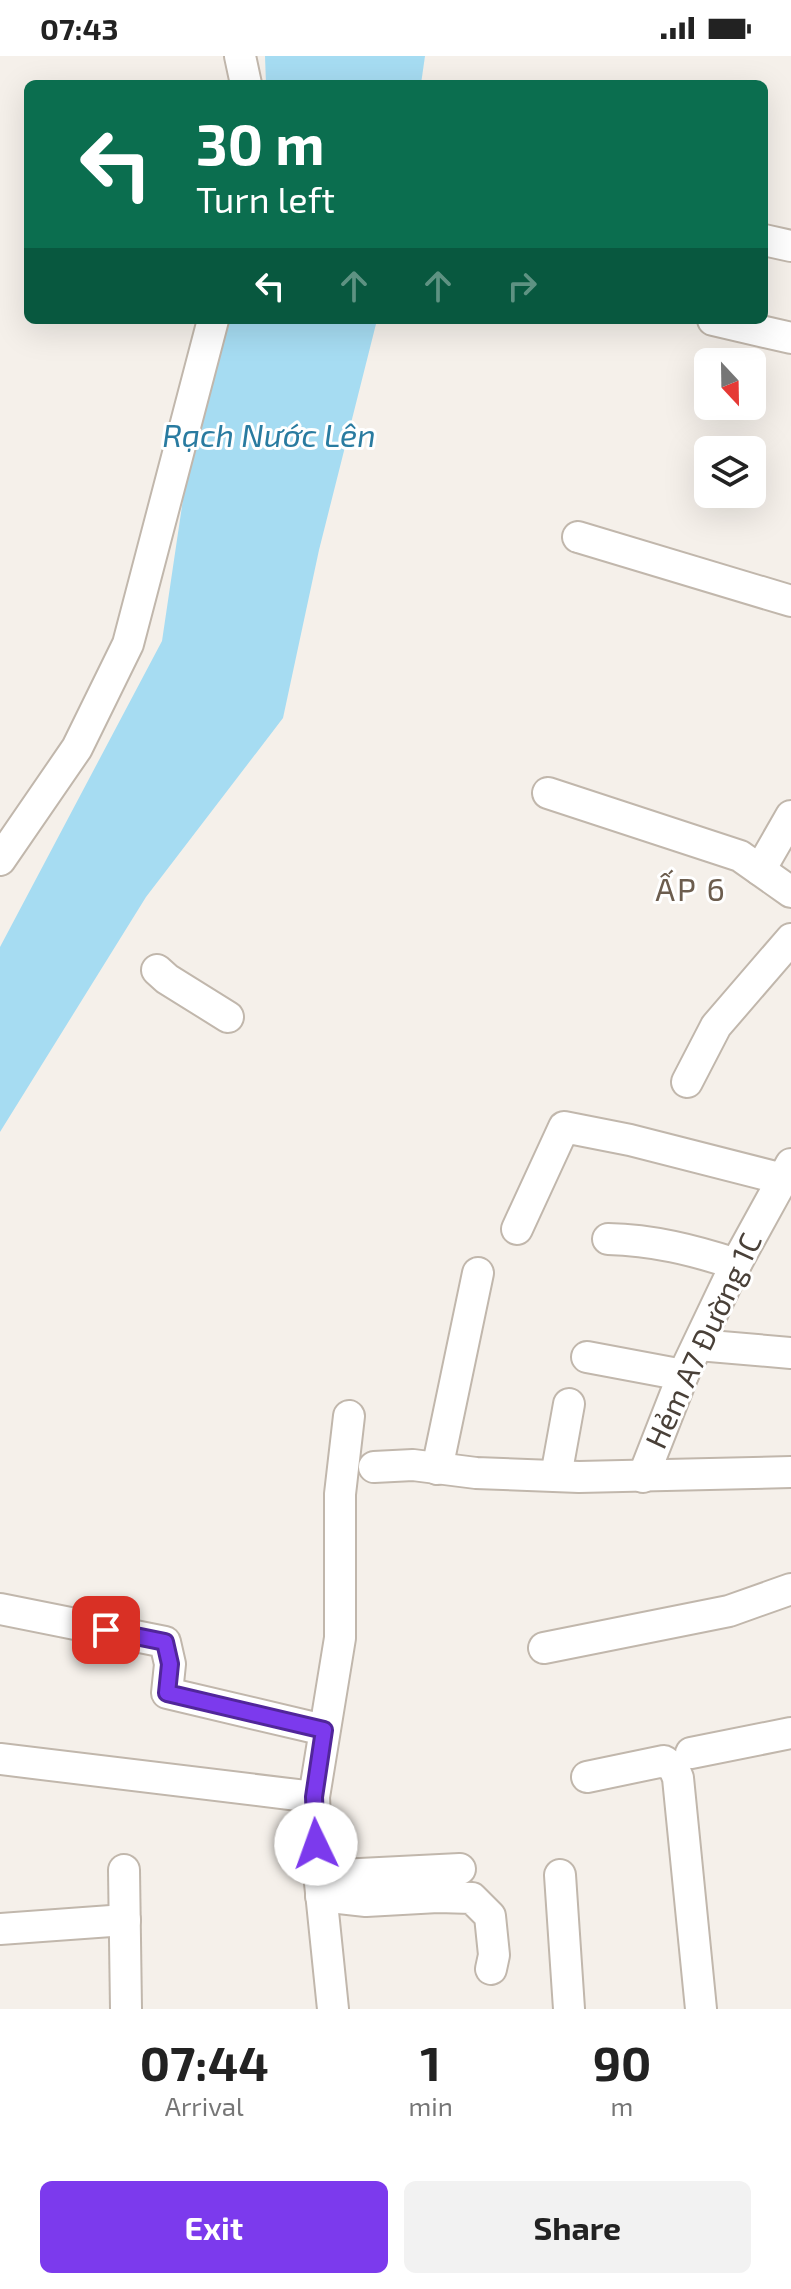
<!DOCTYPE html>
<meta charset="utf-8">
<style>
:root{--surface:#fff;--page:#f2f2f2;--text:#222;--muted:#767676;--accent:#7c3aed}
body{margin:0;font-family:"Exo 2",sans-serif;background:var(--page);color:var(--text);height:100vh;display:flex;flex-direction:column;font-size:30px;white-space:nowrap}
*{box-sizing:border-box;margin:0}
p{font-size:26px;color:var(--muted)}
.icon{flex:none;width:44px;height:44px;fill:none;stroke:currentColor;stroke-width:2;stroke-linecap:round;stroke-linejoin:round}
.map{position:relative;height:1953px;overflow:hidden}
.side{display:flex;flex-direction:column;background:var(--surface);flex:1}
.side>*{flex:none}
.top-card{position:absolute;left:24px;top:24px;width:744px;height:244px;border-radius:12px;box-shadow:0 8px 32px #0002;background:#0b6e4f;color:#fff;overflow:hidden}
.needle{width:52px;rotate:158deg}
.buttons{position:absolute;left:694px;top:292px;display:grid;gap:16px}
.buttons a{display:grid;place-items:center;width:72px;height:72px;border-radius:12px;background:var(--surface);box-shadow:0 8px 32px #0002;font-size:40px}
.pin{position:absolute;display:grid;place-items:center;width:68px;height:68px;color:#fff;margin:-34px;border-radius:16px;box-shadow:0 4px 12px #0006}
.me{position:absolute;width:88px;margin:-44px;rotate:357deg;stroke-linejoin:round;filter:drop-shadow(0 0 6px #0008)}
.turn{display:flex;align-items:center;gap:28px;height:168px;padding:0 40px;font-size:36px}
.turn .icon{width:104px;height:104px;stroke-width:2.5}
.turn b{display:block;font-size:56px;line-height:68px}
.lanes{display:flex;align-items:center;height:76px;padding:0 40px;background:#0003;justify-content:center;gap:40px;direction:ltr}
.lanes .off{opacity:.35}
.eta{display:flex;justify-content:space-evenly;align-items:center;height:136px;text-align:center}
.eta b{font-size:48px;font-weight:700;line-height:56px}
.button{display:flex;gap:16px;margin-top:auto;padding:16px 40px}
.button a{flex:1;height:92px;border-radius:12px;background:var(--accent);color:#fff;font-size:32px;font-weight:700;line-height:92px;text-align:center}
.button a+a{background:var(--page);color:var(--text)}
.status{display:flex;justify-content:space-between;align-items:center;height:56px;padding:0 40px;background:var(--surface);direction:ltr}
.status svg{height:22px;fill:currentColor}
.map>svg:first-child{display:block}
.water{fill:#a6dcf2}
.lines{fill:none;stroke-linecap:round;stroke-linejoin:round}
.minor-casing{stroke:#c1b7ac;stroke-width:34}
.minor{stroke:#fff;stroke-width:30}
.route-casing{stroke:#51269a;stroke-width:20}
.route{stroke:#7c3aed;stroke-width:14}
.labels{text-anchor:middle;stroke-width:6;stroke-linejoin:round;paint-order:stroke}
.street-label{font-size:30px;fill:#494038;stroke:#fff}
.water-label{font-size:32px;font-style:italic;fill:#297ba0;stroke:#fff}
.neighbourhood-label{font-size:32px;letter-spacing:2px;fill:#6c5d4e;stroke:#fff}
</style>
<div class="status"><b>07:43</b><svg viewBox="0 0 49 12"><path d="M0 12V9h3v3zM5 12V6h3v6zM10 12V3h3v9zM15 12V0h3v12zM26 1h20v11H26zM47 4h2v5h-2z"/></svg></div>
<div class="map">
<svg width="791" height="1953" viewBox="0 0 791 1953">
<rect width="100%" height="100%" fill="#f5f0ea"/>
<g class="water">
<path d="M265,0H425L421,28H266Z"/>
<path d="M224,264H377L319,494L283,662L146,841L0,1076V891L162,585L194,369Z"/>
</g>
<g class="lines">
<defs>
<g id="minor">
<path d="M240,0L246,28"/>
<path d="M764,184L791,190"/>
<path d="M713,264L791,282"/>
<path d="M578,481L791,545"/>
<path d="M548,737L740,800L791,836"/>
<path d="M0,804L77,692L128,588L213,264"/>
<path d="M760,814L791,760"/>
<path d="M157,914L167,923L228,961"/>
<path d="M687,1026L716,970L791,883"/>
<path d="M517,1173L564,1071L630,1084L783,1123"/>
<path d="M608,1183C653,1184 693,1194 736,1208"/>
<path d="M698,1289L791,1297"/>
<path d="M587,1301L683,1319"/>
<path d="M374,1411L413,1409L476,1417L579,1421L791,1416"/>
<path d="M437,1413L478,1217"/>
<path d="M556,1420L569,1348"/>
<path d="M643,1421L683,1319L736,1208L791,1108"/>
<path d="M0,1553L165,1586L170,1608L167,1637L324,1674"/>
<path d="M544,1592L729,1555L791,1533"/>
<path d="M691,1697L791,1677"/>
<path d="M0,1703L314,1741"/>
<path d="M587,1721L664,1705L674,1712L678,1722L701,1953"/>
<path d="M124,1814L126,1953"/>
<path d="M560,1819L569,1953"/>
<path d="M320,1820L460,1813"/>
<path d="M321,1840L366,1845L438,1841L472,1842L490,1860L494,1899L491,1913"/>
<path d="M0,1873L125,1864"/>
<path d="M333,1953L316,1788L314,1741L340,1582V1438L349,1360"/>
</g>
</defs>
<use href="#minor" class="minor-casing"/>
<use href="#minor" class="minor"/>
</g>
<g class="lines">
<defs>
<path id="route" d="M106,1574L165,1586L170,1608L167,1637L324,1674L314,1741L316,1788"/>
</defs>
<use href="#route" class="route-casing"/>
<use href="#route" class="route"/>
</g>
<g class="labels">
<g class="street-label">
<text transform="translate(704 1285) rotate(-65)" y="10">Hẻm A7 Đường 1C</text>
</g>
<g class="water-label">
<text x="269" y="391">Rạch Nước Lên</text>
</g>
<g class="neighbourhood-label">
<text x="691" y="845">ẤP 6</text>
</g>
</g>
</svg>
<div class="buttons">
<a><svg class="needle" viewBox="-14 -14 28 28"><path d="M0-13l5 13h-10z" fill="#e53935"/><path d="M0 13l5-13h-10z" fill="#767676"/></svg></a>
<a><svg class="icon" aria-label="layers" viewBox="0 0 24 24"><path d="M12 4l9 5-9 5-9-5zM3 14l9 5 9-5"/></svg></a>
</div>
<div class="pin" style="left:106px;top:1574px;background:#d93025"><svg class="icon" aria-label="arrive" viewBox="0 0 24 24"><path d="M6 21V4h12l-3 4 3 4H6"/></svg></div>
<svg class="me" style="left:316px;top:1788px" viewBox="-20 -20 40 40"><circle r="19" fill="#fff"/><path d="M0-13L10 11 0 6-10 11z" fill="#7c3aed"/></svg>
<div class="top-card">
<div class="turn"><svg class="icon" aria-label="left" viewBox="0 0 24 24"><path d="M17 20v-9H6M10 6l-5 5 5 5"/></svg><div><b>30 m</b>Turn left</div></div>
<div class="lanes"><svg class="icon" aria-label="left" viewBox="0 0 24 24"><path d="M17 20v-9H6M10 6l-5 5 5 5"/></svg><svg class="icon off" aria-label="ahead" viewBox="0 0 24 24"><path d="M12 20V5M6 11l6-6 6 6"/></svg><svg class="icon off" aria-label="ahead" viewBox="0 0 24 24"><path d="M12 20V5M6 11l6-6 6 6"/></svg><svg class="icon off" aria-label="right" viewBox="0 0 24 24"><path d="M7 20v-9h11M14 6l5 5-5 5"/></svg></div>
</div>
</div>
<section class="side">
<div class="eta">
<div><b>07:44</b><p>Arrival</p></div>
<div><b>1</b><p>min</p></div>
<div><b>90</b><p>m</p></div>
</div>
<div class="button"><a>Exit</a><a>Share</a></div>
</section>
